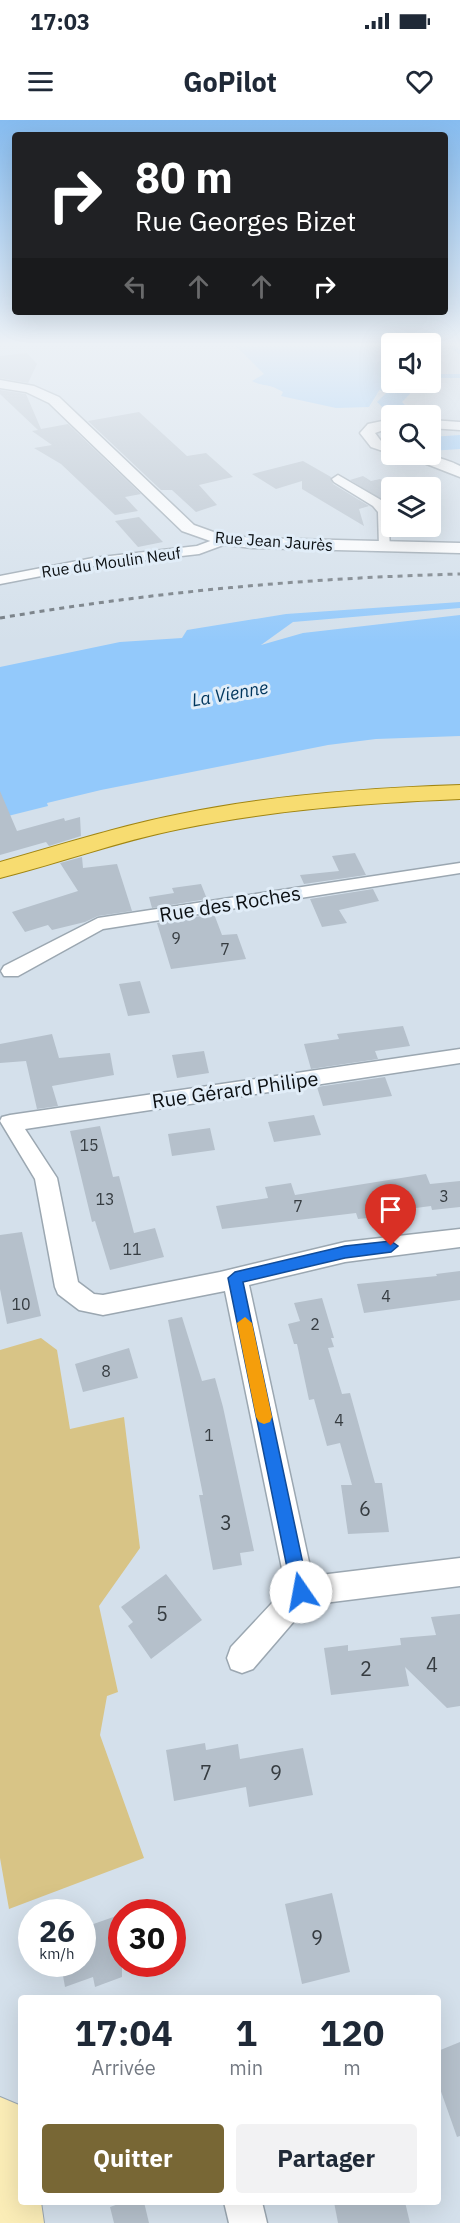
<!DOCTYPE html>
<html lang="fr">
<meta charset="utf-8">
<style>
:root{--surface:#fff;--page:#f2f2f3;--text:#1f2937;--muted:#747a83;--accent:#786735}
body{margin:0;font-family:"IBM Plex Sans",sans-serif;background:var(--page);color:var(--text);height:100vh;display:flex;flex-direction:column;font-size:22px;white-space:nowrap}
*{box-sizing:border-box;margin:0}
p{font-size:20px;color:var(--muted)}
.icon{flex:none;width:33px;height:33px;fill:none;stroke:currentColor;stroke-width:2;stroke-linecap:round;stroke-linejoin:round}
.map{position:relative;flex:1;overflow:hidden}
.panel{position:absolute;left:18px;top:1875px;width:423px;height:210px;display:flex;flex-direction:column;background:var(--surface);border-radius:6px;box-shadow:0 6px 24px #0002}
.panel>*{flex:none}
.hud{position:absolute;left:12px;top:12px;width:436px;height:183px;border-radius:6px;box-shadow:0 6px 24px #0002;background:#202124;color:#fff;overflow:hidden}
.tools{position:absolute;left:381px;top:213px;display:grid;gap:12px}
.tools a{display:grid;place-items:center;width:60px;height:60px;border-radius:6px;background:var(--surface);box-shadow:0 6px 24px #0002;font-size:30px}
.speed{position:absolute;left:18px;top:1779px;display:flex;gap:12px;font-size:30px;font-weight:700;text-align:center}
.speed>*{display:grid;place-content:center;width:78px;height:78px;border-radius:50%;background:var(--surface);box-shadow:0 6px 24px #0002;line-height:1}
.speed small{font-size:15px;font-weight:400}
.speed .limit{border:9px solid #d22;background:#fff;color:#111}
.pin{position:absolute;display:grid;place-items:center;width:51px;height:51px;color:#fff;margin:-62px -26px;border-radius:50% 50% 50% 0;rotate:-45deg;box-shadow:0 0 6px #0007}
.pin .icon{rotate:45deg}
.me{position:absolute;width:66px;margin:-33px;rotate:348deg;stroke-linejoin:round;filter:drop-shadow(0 0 4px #0008)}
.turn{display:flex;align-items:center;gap:21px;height:126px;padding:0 24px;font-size:27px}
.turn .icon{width:78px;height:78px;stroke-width:2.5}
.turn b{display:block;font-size:42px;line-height:51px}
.lanes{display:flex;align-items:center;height:57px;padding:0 24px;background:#0003;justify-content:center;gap:30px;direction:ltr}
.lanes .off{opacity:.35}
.eta{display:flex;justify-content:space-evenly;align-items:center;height:102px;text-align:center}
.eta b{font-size:36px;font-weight:700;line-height:42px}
.action{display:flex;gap:12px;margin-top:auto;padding:12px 24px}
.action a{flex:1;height:69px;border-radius:6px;background:var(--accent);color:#fff;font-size:24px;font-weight:700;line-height:69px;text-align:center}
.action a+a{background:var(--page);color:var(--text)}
.status{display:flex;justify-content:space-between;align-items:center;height:42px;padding:0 30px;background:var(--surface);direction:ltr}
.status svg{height:16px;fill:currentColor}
header{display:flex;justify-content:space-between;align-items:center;height:78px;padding:0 24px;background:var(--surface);font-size:27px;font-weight:700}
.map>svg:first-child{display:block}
.green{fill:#d8c486}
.water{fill:#93c9fb}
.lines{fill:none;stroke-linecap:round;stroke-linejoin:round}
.stream{stroke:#93c9fb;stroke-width:4}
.river{fill:#93c9fb;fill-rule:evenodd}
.building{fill:#b5c0cb}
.minor-casing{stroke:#9ba7b1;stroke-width:3}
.tertiary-casing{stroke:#9ba7b1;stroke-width:3}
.secondary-casing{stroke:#9ba7b1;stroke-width:2}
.primary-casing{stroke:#a18511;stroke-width:2}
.minor{fill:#fff;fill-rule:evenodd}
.tertiary{fill:#fff;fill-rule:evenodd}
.secondary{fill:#fbedb7;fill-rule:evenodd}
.primary{fill:#f7dc70;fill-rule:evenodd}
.rail{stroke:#717980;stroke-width:3;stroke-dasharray:5 5;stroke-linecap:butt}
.route{fill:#1a73e8;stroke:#114b97;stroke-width:1.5}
.slow{fill:#f59e0b}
.labels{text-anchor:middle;stroke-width:6;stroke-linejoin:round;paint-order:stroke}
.far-street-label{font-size:16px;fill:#0c1013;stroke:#e1edf8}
.number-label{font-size:16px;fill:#363c41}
.far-water-label{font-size:18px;font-style:italic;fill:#00365d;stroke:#e1edf8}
.street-label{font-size:20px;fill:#0c1013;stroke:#e1edf8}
.near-number-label{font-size:20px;fill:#363c41}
</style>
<div class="status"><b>17:03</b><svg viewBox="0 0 49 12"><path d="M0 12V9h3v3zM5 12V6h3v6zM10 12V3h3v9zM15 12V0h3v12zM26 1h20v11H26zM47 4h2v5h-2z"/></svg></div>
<header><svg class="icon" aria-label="menu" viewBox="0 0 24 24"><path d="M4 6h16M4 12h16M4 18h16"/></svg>GoPilot<svg class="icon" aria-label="heart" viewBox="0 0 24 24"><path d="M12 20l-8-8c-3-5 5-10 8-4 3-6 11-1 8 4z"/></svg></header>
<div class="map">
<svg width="460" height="2103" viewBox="0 0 460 2103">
<rect width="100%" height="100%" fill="#d4e0eb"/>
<path class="green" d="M41,1218L57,1230L70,1309L124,1297L140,1428L99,1486L118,1572L107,1576L100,1615L144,1738L9,1789L0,1738V1230Z"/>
<g class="water">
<path d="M237,227H391V251L369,287L336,288L281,276L283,272C269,263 264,267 252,261L264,254Z"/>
<path d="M460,482V488L293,502L261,525L303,513L460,495V616L376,619L328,625L101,670L47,683L48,686L0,698V547L120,522L182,518L187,510L286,494Z"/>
</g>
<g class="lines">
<g class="stream">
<path d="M453,227L460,232"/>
<path d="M430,256H460"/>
<path d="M382,265L400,262"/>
</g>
<g class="river">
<path d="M382,259L404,264L410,274L402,282L416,296H392L377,282L387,272L375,269L371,265L375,261Z"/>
<path d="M460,315V329L430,331V317Z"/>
</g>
</g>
<g class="building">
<path d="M27,233L37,244L28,263L0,258V236Z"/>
<path d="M0,270L26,274L41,309L68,304L141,374L125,377L138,391L115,395L61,344L34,328L52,325L32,311L38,310L0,274Z"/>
<path d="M139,292L187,336L206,333L233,357L199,365L217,385L196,392L172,370H161L88,301Z"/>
<path d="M303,341L331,357L333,364L369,386L359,389L364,406L302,369V361L276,369L252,354Z"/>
<path d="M363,356L371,361L380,359L392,365V380L385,382L350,360Z"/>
<path d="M139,397L163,422L138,427L115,401Z"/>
<path d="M0,671L17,711L64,698L65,701L80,697L81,716L49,726L46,722L0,735Z"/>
<path d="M355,733L366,755L304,764L300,755L339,751L332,736Z"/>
<path d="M82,737L83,748L117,744L132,791L98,796L85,802L52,810L48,805L25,812L12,792L78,771L60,743Z"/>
<path d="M201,764L207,779L152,788L149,777L174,773L172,768Z"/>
<path d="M373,769L379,781L339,790L347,803L322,807L310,779Z"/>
<path d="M214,794L222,815L237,814L246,839L171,849L157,803Z"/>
<path d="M140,861L150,893L128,896L119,864Z"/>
<path d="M403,906L410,926L375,931L378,939L311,949L304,924L339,919L337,914Z"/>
<path d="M52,914L59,938L110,933L114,955L52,966L58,986L37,989L26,941L0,943V924Z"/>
<path d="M204,931L209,953L177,958L172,935Z"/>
<path d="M385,957L392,976L323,986L317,967Z"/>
<path d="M314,995L321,1015L274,1022L268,1002Z"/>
<path d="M100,1006L113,1057L119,1056L134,1113L155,1108L164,1137L110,1150L95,1101L92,1102L70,1011Z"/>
<path d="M210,1008L215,1030L172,1036L168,1014Z"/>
<path d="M426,1054L430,1064L460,1061V1087L432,1090L431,1086L378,1093V1097L358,1099L356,1093L222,1109L216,1086L268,1078L265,1067L291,1063L295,1075Z"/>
<path d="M22,1112L41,1196L7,1204L0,1169V1115Z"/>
<path d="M460,1151V1180L364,1193L357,1164L437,1156L436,1154Z"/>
<path d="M322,1178L334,1218H331L334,1227L328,1228L342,1274L350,1273L375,1363H382L389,1412L348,1414L341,1365H352L340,1323L327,1326L314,1279L309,1280L297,1224H294L288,1204L300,1201L294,1183Z"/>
<path d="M182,1197L202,1261L215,1258L223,1287L254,1431L240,1433L242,1445L213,1450L199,1375H203L168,1200Z"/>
<path d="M129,1228L138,1258L83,1272L75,1244Z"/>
<path d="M166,1454L202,1500L151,1539L128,1506L133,1502L121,1487Z"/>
<path d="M460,1494V1586L447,1588L405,1547L409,1566L331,1575L324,1528L348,1525V1531L401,1525L400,1518L436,1515L431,1497Z"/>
<path d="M205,1623L206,1630L238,1624L240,1639L303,1628L313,1675L249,1687L246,1667L174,1681L166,1630Z"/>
<path d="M332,1773L350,1852L302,1864L285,1784Z"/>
<path d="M122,1794V1857L95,1867L93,1857L65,1867L61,1844H82V1808Z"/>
<path d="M460,1922V2016L457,2017L438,1963V1931Z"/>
<path d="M124,2082H144L149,2103H114L110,2087Z"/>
<path d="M334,2082H405L410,2103H338Z"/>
</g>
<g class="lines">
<defs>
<g id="minor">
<path d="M338,355L381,380L388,389L390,430H380L379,427L378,392L373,386L334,362L332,359Z"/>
<path d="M221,417L226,418V424L199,434L93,446L0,464V456L93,438L197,426Z"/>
<path d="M460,743V753L103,809L18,856H4L1,851L4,846L98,798Z"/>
<path d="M460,929V943L25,1009L57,1058L78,1162L94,1174L103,1175L220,1152L345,1122L460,1109V1127L345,1142L249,1165L312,1456L460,1438V1466L308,1485L253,1549L242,1553L231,1549L227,1538L231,1527L286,1468L225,1171L103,1195L79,1190L58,1174L55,1167L35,1059L0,1001L2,997L10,995Z"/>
<path d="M224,2082H262L267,2103H229Z"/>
</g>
<g id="tertiary">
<path d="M0,260L34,266L59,277L194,405L219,414L252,418L460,423V433L252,428L219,424L182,411L49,283L26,272L0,268Z"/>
<path d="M392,299V307L375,313L381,321L392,325V334L371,327L360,313L368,304Z"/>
<path d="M430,300L460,302V310L430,308Z"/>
<path d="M401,334C423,334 440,336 460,346V357Z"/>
</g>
<path id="secondary" d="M0,1977L19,1985L21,1989V2082H41L44,2103H0Z"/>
<path id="primary" d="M460,665V679C366,683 272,690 180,709C119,721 60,743 0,758V742C60,725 119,706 180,694C272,675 366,668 460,665Z"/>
</defs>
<use href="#minor" class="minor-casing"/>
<use href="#tertiary" class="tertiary-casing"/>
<use href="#secondary" class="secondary-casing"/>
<use href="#primary" class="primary-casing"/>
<use href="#minor" class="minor"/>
<use href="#tertiary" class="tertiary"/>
<use href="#secondary" class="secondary"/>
<use href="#primary" class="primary"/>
<path class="rail" d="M0,498C153,472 305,458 460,454"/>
</g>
<linearGradient id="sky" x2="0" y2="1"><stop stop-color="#86bcf0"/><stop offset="0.43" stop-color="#ecf1f6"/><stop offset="1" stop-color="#ecf1f6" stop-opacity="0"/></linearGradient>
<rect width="460" height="522" fill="url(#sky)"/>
<path class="route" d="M391,1121L398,1126L391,1132L345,1138L243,1162L309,1472L307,1479L301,1481L294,1479L292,1472L228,1158L235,1152L345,1126Z"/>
<path class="slow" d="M245,1197L252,1203L272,1297L270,1302L264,1304L259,1302L256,1297L237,1203Z"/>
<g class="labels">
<g class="far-street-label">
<text transform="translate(274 421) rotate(4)" y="6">Rue Jean Jaurès</text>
<text transform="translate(111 442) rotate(-8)" y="6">Rue du Moulin Neuf</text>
</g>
<g class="number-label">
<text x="176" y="824">9</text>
<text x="225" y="835">7</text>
<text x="89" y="1031">15</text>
<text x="444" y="1082">3</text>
<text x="105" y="1085">13</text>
<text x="298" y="1092">7</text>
<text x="132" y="1135">11</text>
<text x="386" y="1182">4</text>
<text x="21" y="1190">10</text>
<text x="315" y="1210">2</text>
<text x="106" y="1257">8</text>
<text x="339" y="1306">4</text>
<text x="209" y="1321">1</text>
</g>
<g class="far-water-label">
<text transform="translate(230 574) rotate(-10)" y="6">La Vienne</text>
</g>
<g class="street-label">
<text transform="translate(230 784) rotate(-9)" y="7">Rue des Roches</text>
<text transform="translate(235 970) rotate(-8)" y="7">Rue Gérard Philipe</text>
</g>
<g class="near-number-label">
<text x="365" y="1396">6</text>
<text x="226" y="1410">3</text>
<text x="162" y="1501">5</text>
<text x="432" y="1552">4</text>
<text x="366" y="1556">2</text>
<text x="206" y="1660">7</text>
<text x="276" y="1660">9</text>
<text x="317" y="1825">9</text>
</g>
</g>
</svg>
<div class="tools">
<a><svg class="icon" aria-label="sound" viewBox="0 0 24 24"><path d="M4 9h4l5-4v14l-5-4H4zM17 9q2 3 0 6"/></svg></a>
<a><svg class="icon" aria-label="search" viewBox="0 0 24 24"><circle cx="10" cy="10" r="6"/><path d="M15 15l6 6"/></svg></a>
<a><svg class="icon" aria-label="layers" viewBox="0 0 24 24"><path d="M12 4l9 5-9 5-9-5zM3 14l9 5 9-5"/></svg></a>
</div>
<div class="speed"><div>26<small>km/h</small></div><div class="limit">30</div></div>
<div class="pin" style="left:391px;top:1126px;background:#d93025"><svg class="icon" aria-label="arrive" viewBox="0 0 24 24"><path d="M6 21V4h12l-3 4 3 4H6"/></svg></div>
<svg class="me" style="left:301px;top:1472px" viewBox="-20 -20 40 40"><circle r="19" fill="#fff"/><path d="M0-13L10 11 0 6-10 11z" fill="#1a73e8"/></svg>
<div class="hud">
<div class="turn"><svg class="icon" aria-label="right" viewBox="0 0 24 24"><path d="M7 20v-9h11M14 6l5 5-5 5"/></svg><div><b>80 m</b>Rue Georges Bizet</div></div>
<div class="lanes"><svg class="icon off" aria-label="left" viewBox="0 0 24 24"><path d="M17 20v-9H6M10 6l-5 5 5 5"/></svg><svg class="icon off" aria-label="ahead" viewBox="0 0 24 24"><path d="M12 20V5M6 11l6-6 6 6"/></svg><svg class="icon off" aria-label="ahead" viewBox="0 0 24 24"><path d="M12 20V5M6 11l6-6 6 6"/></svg><svg class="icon" aria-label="right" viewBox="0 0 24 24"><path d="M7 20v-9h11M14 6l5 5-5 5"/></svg></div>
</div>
<section class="panel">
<div class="eta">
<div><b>17:04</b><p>Arrivée</p></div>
<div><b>1</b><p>min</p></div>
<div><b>120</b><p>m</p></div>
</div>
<div class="action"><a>Quitter</a><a>Partager</a></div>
</section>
</div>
